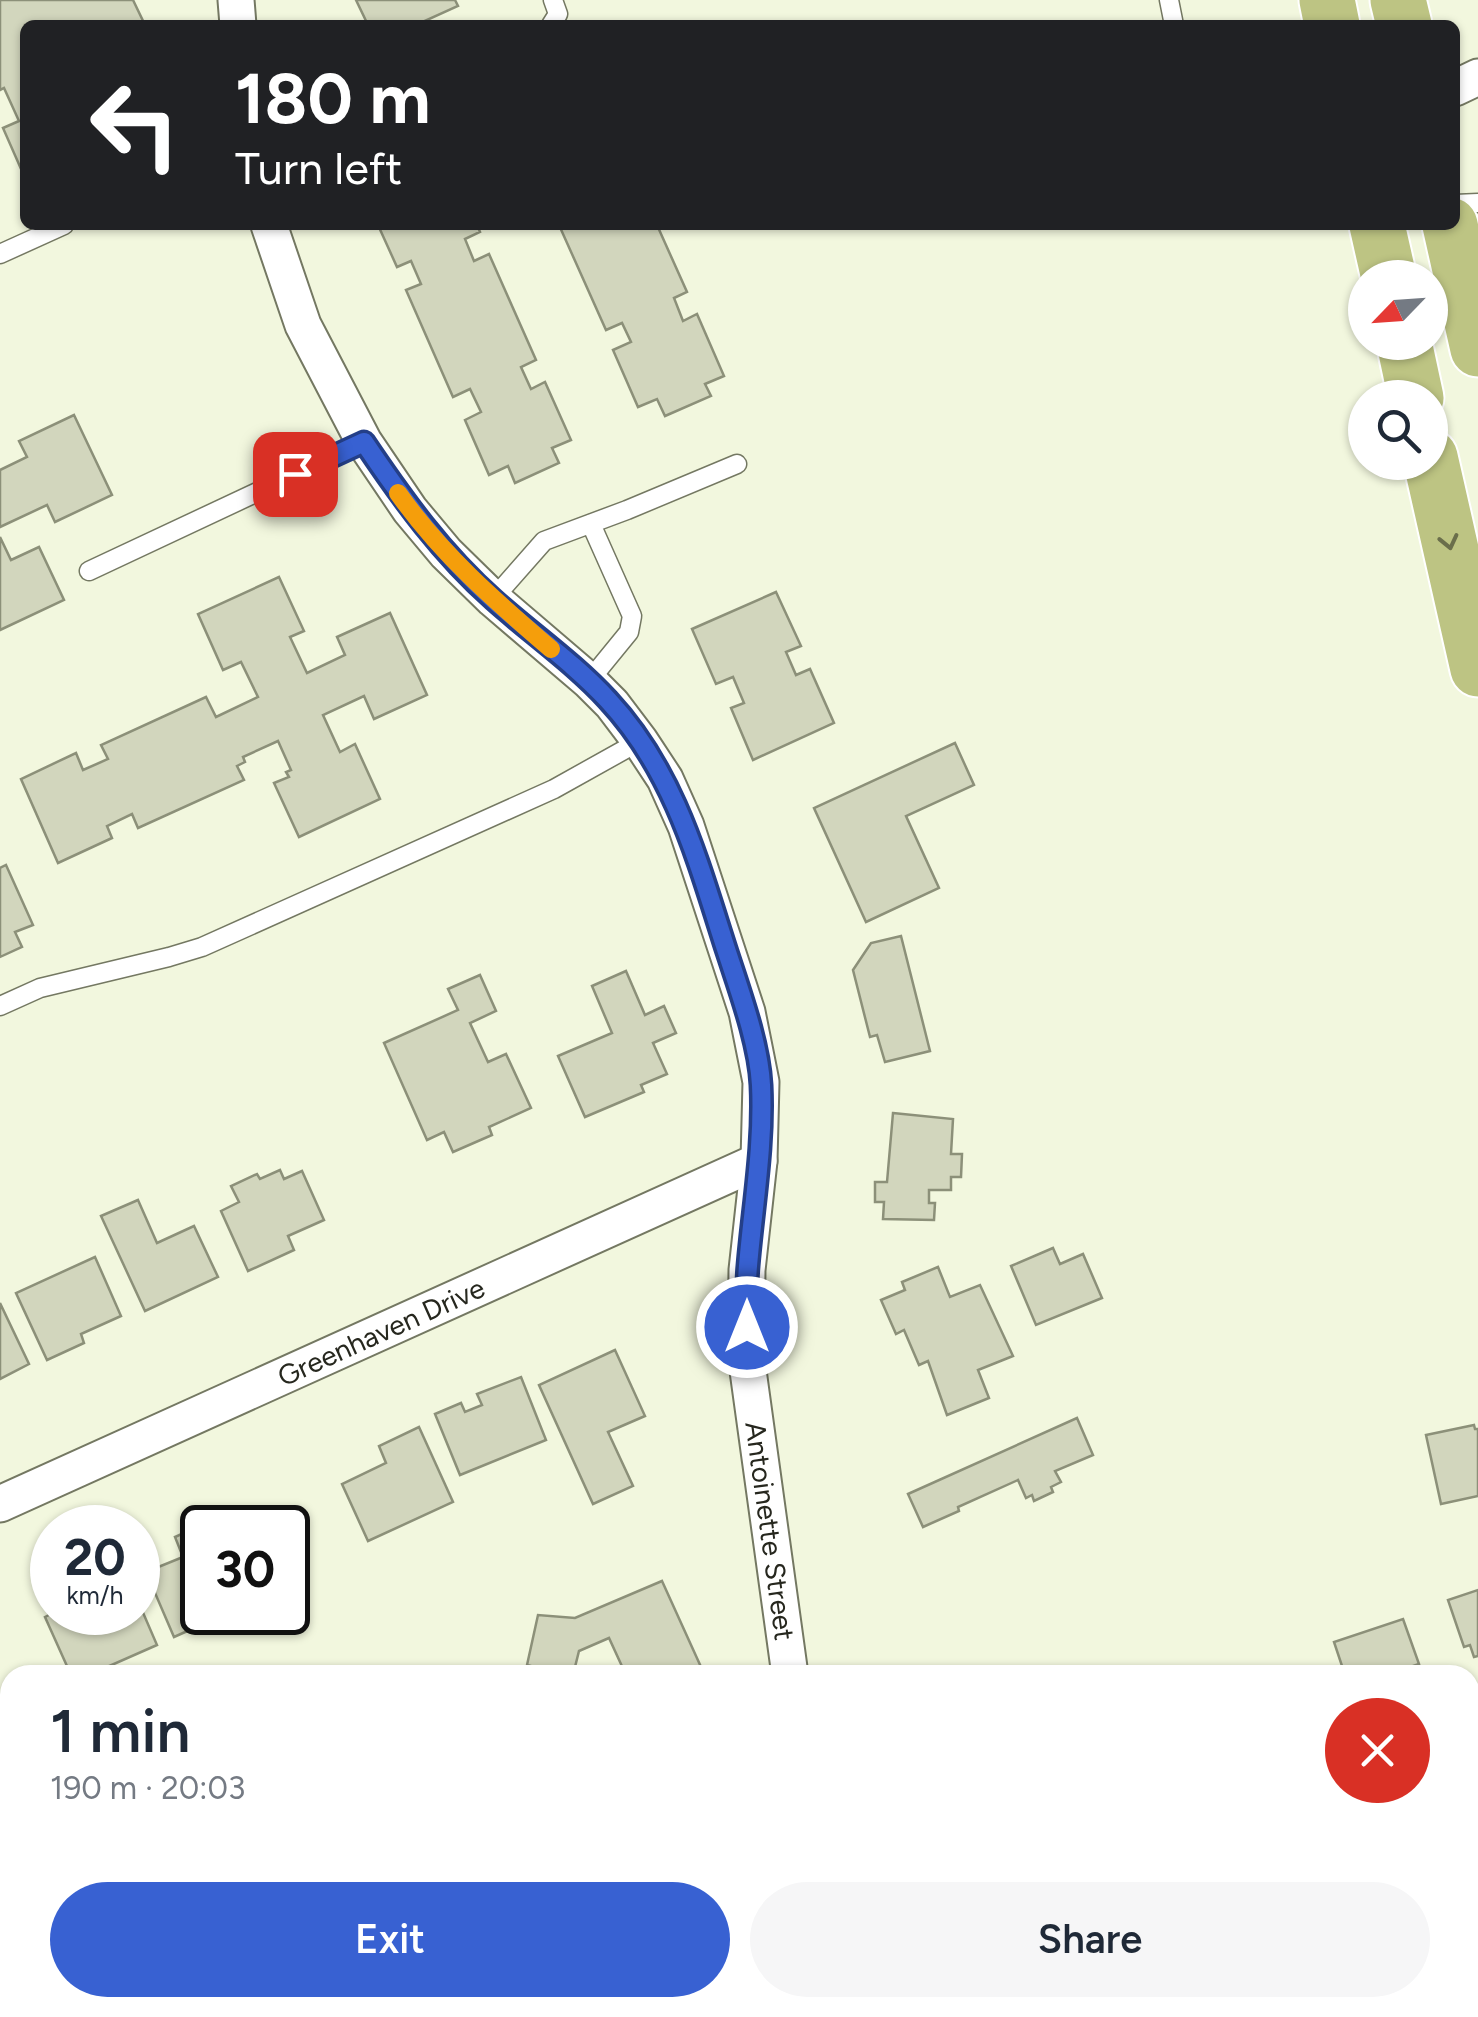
<!DOCTYPE html>
<meta charset="utf-8">
<style>
:root{--surface:#fff;--page:#f6f6f7;--text:#1f2937;--muted:#747a83;--accent:#3861d2}
body{margin:0;font-family:Figtree,sans-serif;background:var(--page);color:var(--text);height:100vh;display:flex;flex-direction:column;font-size:38px;white-space:nowrap}
*{box-sizing:border-box;margin:0}
p{font-size:32px;color:var(--muted)}
.icon{flex:none;width:55px;height:55px;fill:none;stroke:currentColor;stroke-width:2;stroke-linecap:round;stroke-linejoin:round}
.map{position:relative;flex:1;overflow:hidden}
.panel{position:absolute;left:0px;top:1665px;width:1480px;height:352px;display:flex;flex-direction:column;background:var(--surface);border-radius:30px 30px 0 0;box-shadow:0 2px 8px #0004}
.panel>*{flex:none}
.top-card{position:absolute;left:20px;top:20px;width:1440px;height:210px;border-radius:15px;box-shadow:0 2px 8px #0004;background:#202124;color:#fff;overflow:hidden}
.needle{width:65px;rotate:245deg}
.controls{position:absolute;left:1348px;top:260px;display:grid;gap:20px}
.controls a{display:grid;place-items:center;width:100px;height:100px;border-radius:50%;background:var(--surface);box-shadow:0 2px 8px #0004;font-size:50px}
.speed{position:absolute;left:30px;top:1505px;display:flex;gap:20px;font-size:50px;font-weight:700;text-align:center}
.speed>*{display:grid;place-content:center;width:130px;height:130px;border-radius:50%;background:var(--surface);box-shadow:0 2px 8px #0004;line-height:1}
.speed small{font-size:25px;font-weight:400}
.speed .limit{border:5px solid #111;border-radius:15px;background:#fff;color:#111}
.pin{position:absolute;display:grid;place-items:center;width:85px;height:85px;color:#fff;margin:-42px;border-radius:20px;box-shadow:0 5px 15px #0006}
.me{position:absolute;width:110px;margin:-55px;rotate:0deg;stroke-linejoin:round;filter:drop-shadow(0 0 8px #0008)}
.turn{display:flex;align-items:center;gap:35px;height:210px;padding:0 50px;font-size:45px}
.turn .icon{width:130px;height:130px;stroke-width:2.5}
.turn b{display:block;font-size:70px;line-height:85px}
.round{display:grid;place-items:center;flex:none;width:105px;height:105px;border-radius:52px;background:var(--page)}
.head{display:flex;align-items:center;justify-content:space-between;height:170px;padding:0 50px}
h1{font-size:60px;font-weight:600;line-height:75px}
.primary-button{display:flex;gap:20px;margin-top:auto;padding:20px 50px}
.primary-button a{flex:1;height:115px;border-radius:60px;background:var(--accent);color:#fff;font-size:40px;font-weight:600;line-height:115px;text-align:center}
.primary-button a+a{background:var(--page);color:var(--text)}
.map>svg:first-child{display:block}
.green{fill:#bec888}
.building{fill:#d2d6bd;stroke:#8c9079;stroke-width:2.5}
.lines{fill:none;stroke-linecap:round;stroke-linejoin:round}
.service-casing{stroke:#747862;stroke-width:21}
.minor-casing{stroke:#747862;stroke-width:39}
.primary-casing{stroke:#fff;stroke-width:59}
.service{stroke:#fff;stroke-width:18}
.minor{stroke:#fff;stroke-width:35}
.primary{stroke:#bdc483;stroke-width:55}
.oneway{stroke:#6a6e4b}
.route-casing{stroke:#243f88;stroke-width:25}
.route{stroke:#3861d2;stroke-width:18}
.slow{stroke:#f59e0b;stroke-width:18}
.labels{text-anchor:middle;stroke-width:8;stroke-linejoin:round;paint-order:stroke}
.street-label{font-size:28px;fill:#26271e;stroke:#f2f7de}
</style>
<div class="map">
<svg width="1478" height="2017" viewBox="0 0 1478 2017">
<rect width="100%" height="100%" fill="#f2f7de"/>
<path class="green" d="M1470,1885L1478,1891V2017H1294L1291,2008H1470Z"/>
<g class="building">
<path d="M0,0H133L145,25H25V178L3,128L19,121L4,88L0,90Z"/>
<path d="M356,0H455L458,6L416,25H368Z"/>
<path d="M378,225H477L480,232L465,239L474,261L489,254L536,360L521,367L531,389L545,382L571,440L552,448L559,463L515,483L508,466L489,475L465,420L481,412L470,389L453,397L406,290L421,284L411,261L397,267Z"/>
<path d="M559,225H657L687,292L674,298L683,321L697,314L724,376L705,384L711,396L665,416L657,399L638,407L613,350L631,342L622,323L606,330Z"/>
<path d="M74,415L112,495L55,522L47,505L0,527V470L27,457L19,441Z"/>
<path d="M0,537L11,560L39,547L64,600L0,630Z"/>
<path d="M279,577L304,631L290,637L307,673L345,655L337,637L390,613L427,695L374,719L364,696L323,715L340,752L355,744L380,799L299,837L274,783L289,777L286,772L291,770L278,741L243,757L245,762L237,766L244,780L138,828L132,814L107,826L112,838L58,863L21,779L76,753L83,770L108,759L101,745L206,697L216,717L258,697L241,662L223,670L198,614Z"/>
<path d="M776,592L801,646L786,652L796,675L810,669L834,723L753,760L731,708L744,703L733,677L716,684L692,629Z"/>
<path d="M955,743L974,785L906,816L939,888L866,922L814,808Z"/>
<path d="M6,865L33,925L15,932L22,947L0,957V868Z"/>
<path d="M901,936L930,1051L885,1062L877,1035L870,1037L853,970L871,943Z"/>
<path d="M626,971L645,1015L664,1006L676,1033L653,1043L667,1074L641,1085L644,1092L585,1117L558,1056L612,1033L592,986Z"/>
<path d="M480,975L496,1011L470,1023L488,1062L506,1054L531,1108L489,1127L492,1135L453,1152L444,1132L427,1140L384,1043L458,1010L448,989Z"/>
<path d="M893,1113L953,1119L951,1154H962L961,1177H951V1190H929V1203H935L934,1220L883,1219L884,1202H875V1182H887Z"/>
<path d="M280,1170L284,1179L302,1171L324,1220L288,1236L294,1250L248,1271L221,1211L239,1202L231,1186L257,1174L260,1179Z"/>
<path d="M138,1200L157,1243L194,1226L218,1277L145,1311L101,1216Z"/>
<path d="M1053,1248L1060,1264L1083,1254L1102,1298L1036,1325L1011,1266Z"/>
<path d="M95,1257L121,1316L81,1334L84,1343L47,1360L16,1293Z"/>
<path d="M938,1267L950,1297L980,1285L1013,1356L978,1370L989,1398L947,1415L928,1361L919,1365L904,1330L896,1334L881,1300L905,1290L902,1282Z"/>
<path d="M0,1303L29,1364L0,1379Z"/>
<path d="M615,1350L645,1416L608,1432L633,1486L593,1504L539,1385Z"/>
<path d="M521,1377L546,1440L460,1475L435,1414L461,1403L465,1412L482,1405L477,1394Z"/>
<path d="M1077,1418L1093,1455L1055,1471L1061,1482L1051,1487L1053,1492L1034,1501L1032,1495L1026,1498L1018,1480L958,1507L959,1511L923,1527L908,1494Z"/>
<path d="M1474,1425L1475,1429H1478V1496L1441,1504L1426,1435Z"/>
<path d="M419,1427L453,1502L368,1541L342,1484L386,1463L379,1446Z"/>
<path d="M222,1516L227,1528H202V1612H230L174,1637L146,1572L183,1557L175,1537Z"/>
<path d="M662,1581L701,1667L685,1675H626L609,1638L579,1651L573,1675H564L527,1665L538,1615L575,1618Z"/>
<path d="M1478,1590V1656L1474,1657L1470,1645L1464,1647L1448,1600Z"/>
<path d="M138,1601L157,1645L89,1675H71L45,1617L55,1612H138Z"/>
<path d="M1403,1619L1419,1664L1413,1666L1416,1675H1345L1334,1642Z"/>
<path d="M432,2008H528L531,2014L525,2017H411Z"/>
<path d="M1183,2008H1224L1228,2017H1161Z"/>
</g>
<g class="lines">
<defs>
<g id="service">
<path d="M1169,0L1174,25"/>
<path d="M551,25L558,14L553,0"/>
<path d="M1455,204L1478,203"/>
<path d="M0,254L64,225"/>
<path d="M89,571L364,442"/>
<path d="M493,599L544,541L627,510L737,464"/>
<path d="M589,681L629,632L632,616L591,524"/>
<path d="M0,1006L40,988L169,957L202,947L554,789L640,741"/>
</g>
<g id="minor">
<path d="M236,0L238,25"/>
<path d="M1455,88L1478,77"/>
<path id="s1" d="M269,225L303,325L364,442L410,510L446,553L493,599L589,681L612,704L640,741L665,779L686,826L747,1012L761,1082L759,1161L747,1270L746,1356L790,1675"/>
<path id="s2" d="M0,1504L759,1161"/>
<path d="M1470,1736L1478,1733"/>
<path d="M843,2017L864,2008"/>
</g>
<g id="primary">
<path d="M1327,0L1332,25"/>
<path d="M1398,0L1404,25"/>
<path d="M1377,225L1389,278"/>
<path d="M1450,225L1478,349"/>
<path d="M1404,342L1416,398"/>
<path d="M1430,457L1478,669"/>
</g>
</defs>
<use href="#service" class="service-casing"/>
<use href="#minor" class="minor-casing"/>
<use href="#primary" class="primary-casing"/>
<use href="#service" class="service"/>
<use href="#minor" class="minor"/>
<use href="#primary" class="primary"/>
</g>
<defs><path id="oneway-chevron" d="M-2-3.5L2.5 0L-2 3.5" fill="none" stroke-width="1.6" stroke-linecap="round" stroke-linejoin="round" transform="scale(2.5)"/></defs>
<use class="oneway" href="#oneway-chevron" transform="translate(1449 542) rotate(77)"/>
<g class="lines">
<defs>
<path id="route" d="M295,474L364,442C403,500 442,554 494,600C532,634 574,663 608,700C675,772 698,862 727,952C740,992 759,1044 761,1085C764,1146 753,1206 748,1266C746,1287 747,1307 747,1327"/>
</defs>
<use href="#route" class="route-casing"/>
<use href="#route" class="route"/>
<path class="slow" d="M398,493C441,554 495,601 551,649"/>
</g>
<g class="labels">
<g class="street-label">
<text dy="10" stroke="none"><textPath href="#s2" startOffset="418">Greenhaven Drive</textPath></text>
<text dy="10" stroke="none"><textPath href="#s1" startOffset="1462">Antoinette Street</textPath></text>
</g>
</g>
</svg>
<div class="controls">
<a><svg class="needle" viewBox="-14 -14 28 28"><path d="M0-13l5 13h-10z" fill="#e53935"/><path d="M0 13l5-13h-10z" fill="#747a83"/></svg></a>
<a><svg class="icon" aria-label="search" viewBox="0 0 24 24"><circle cx="10" cy="10" r="6"/><path d="M15 15l6 6"/></svg></a>
</div>
<div class="speed"><div>20<small>km/h</small></div><div class="limit">30</div></div>
<div class="pin" style="left:295px;top:474px;background:#d93025"><svg class="icon" aria-label="arrive" viewBox="0 0 24 24"><path d="M6 21V4h12l-3 4 3 4H6"/></svg></div>
<svg class="me" style="left:747px;top:1327px" viewBox="-20 -20 40 40"><circle r="17" fill="#3861d2" stroke="#fff" stroke-width="3"/><path d="M0-11L8 9 0 5-8 9z" fill="#fff"/></svg>
<div class="top-card">
<div class="turn"><svg class="icon" aria-label="left" viewBox="0 0 24 24"><path d="M17 20v-9H6M10 6l-5 5 5 5"/></svg><div><b>180 m</b>Turn left</div></div>
</div>
<section class="panel">
<div class="head"><div><h1>1 min</h1><p>190 m · 20:03</p></div><a class="round" style="background:#d93025;color:#fff"><svg class="icon" aria-label="close" viewBox="0 0 24 24"><path d="M6 6l12 12M18 6L6 18"/></svg></a></div>
<div class="primary-button"><a>Exit</a><a>Share</a></div>
</section>
</div>
